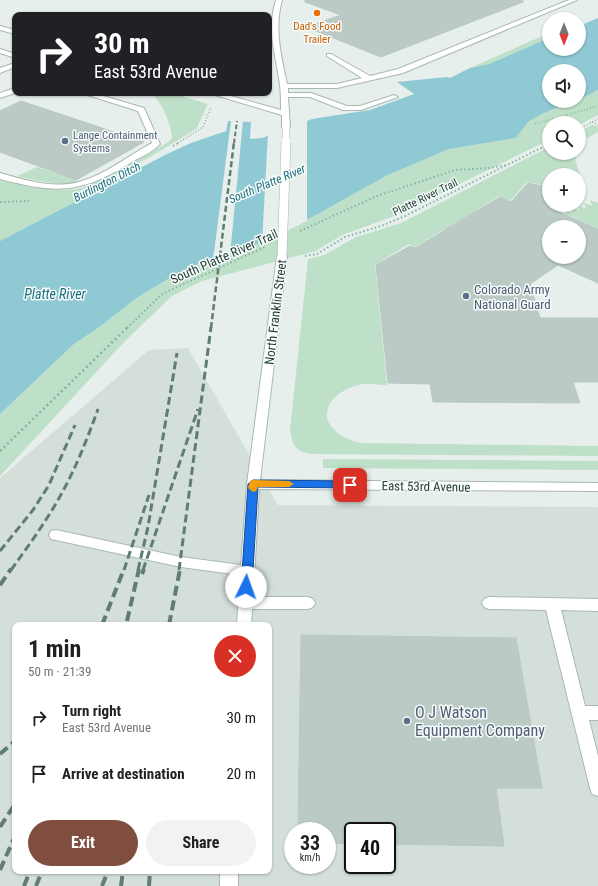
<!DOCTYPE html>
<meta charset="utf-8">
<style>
:root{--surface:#fff;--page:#f2f2f2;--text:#202124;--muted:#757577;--accent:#7f4e3f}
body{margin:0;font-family:"Roboto Condensed",sans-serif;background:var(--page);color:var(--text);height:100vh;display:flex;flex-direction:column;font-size:15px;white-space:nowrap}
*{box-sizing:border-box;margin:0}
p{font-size:13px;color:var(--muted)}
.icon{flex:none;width:22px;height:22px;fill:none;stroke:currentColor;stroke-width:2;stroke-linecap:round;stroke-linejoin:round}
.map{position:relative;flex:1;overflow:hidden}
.panel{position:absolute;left:12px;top:622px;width:260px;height:252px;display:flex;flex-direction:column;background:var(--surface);border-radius:8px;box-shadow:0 1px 3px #0004}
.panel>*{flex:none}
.guide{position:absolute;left:12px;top:12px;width:260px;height:84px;border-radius:8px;box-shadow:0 1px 3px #0004;background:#202124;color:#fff;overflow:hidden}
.needle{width:26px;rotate:180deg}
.tools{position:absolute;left:542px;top:12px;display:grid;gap:8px}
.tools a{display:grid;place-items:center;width:44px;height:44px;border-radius:50%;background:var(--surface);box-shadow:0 1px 3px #0004;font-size:20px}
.speed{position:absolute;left:284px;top:822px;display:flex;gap:8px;font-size:20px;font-weight:700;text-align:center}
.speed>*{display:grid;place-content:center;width:52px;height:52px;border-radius:50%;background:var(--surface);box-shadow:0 1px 3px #0004;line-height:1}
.speed small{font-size:10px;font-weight:400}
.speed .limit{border:2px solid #111;border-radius:6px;background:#fff;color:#111}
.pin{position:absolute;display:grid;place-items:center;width:34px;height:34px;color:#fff;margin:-17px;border-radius:8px;box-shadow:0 2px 6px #0006}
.me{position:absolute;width:44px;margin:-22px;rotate:3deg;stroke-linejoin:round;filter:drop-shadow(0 0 3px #0008)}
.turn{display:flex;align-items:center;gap:14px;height:84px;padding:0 16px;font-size:18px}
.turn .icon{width:52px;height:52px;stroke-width:2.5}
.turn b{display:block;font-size:28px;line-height:34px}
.round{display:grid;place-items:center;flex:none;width:42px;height:42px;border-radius:21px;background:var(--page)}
.head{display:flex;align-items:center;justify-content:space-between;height:68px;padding:0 16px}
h1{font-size:24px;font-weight:700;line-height:30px}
.primary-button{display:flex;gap:8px;margin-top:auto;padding:8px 16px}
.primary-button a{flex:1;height:46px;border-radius:24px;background:var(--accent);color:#fff;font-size:16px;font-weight:700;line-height:46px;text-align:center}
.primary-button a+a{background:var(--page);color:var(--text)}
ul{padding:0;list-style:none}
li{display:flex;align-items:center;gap:12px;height:56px;padding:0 16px}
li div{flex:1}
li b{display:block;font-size:15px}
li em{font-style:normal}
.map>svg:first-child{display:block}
.built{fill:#d4dfda;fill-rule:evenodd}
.green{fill:#bfe0c8}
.water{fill:#8ec9d4}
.pier{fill:#e6efeb}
.building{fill:#bbcac4;stroke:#b8c9c2;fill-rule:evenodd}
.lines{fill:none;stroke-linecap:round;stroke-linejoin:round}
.minor-casing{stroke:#a8b8b2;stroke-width:2}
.path-far2{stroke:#86b3a5;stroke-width:1.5;stroke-dasharray:1 2;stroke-linecap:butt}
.path-far1{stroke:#86b3a5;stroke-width:2;stroke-dasharray:1.5 2.5;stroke-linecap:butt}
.path{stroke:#86b3a5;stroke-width:2.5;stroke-dasharray:2 3;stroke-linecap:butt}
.minor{fill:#fff;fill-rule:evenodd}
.rail-far3{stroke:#5f7d75;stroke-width:2;stroke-dasharray:4.5 2.5;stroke-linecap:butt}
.rail-far2{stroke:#5f7d75;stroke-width:2.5;stroke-dasharray:6 3;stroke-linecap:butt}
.rail-far1{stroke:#5f7d75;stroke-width:3;stroke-dasharray:8 4;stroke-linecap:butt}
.rail{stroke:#5f7d75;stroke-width:4;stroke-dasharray:10 5;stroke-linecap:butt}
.minor-bridge-far1-casing{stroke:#a8b8b2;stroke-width:8;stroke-linecap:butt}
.minor-bridge-casing{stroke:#a8b8b2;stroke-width:10;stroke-linecap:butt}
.minor-bridge-far1{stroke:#fff;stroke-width:7}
.minor-bridge{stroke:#fff;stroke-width:9}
.route{fill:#1a73e8;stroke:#114b97}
.slow{fill:#f59e0b}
.food-dot{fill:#e8710a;stroke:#f7fbf9;stroke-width:1.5}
.service-dot{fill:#5c6f8a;stroke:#f7fbf9;stroke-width:1.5}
.labels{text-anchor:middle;stroke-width:3;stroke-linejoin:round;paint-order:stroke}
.far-food-label{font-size:11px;fill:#c56008;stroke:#f7fbf9}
.far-service-label{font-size:11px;fill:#4e5e75;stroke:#f7fbf9;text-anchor:start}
.far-street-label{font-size:11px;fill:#24423a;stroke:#f7fbf9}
.far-water-label{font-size:12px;font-style:italic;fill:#1c6f80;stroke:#f7fbf9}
.street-label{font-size:13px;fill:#24423a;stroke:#f7fbf9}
.service-label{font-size:13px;fill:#4e5e75;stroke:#f7fbf9;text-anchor:start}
.water-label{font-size:14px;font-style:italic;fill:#1c6f80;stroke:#f7fbf9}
.near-service-label{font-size:16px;fill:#4e5e75;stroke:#f7fbf9;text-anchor:start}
</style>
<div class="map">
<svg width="598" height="886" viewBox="0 0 598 886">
<rect width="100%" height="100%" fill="#e6efeb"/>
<path class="built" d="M188,348L278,505L598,507V886H0V478L149,350ZM15,625H269V871H15ZM293,831H327V865H293ZM353,831H387V865H353Z"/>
<g class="green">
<path d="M549,33V38L489,64L470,68Z"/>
<path d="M598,90V115L579,125V123H549V140L392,217L342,235L316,251L202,281L172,296L126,340L0,476V414L74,344L98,328L138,297L173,276L206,260L253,246L316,215L388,175L449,149L516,138L529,121L544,113L579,101V100Z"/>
<path d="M151,93H172L208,104L196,129L150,157L80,193L86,196L0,241V180C26,186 57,193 83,188L145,156L170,141L172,137C170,123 163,103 151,93Z"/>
<path d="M592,125L598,127V132L582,141L579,149V132Z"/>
<path d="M549,147V153H578L575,160L580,174L549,175V186L527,182L510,201L499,196L477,210L486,214L453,234L443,230L415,247L409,244L375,265L387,385C378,385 366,382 358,385C343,389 325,400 327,418C332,433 347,440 361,443L598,446V456L314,454C297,453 292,446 290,430L308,259L324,255L356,237L401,223Z"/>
<path d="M37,167L78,181C59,187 36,180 17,176Z"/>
<path d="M590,200L598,203V228L565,214L568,211L572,213L573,208L579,211V206L586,209L584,203L592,206Z"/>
<path d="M323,459L598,461V470L323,468Z"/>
</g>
<path class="water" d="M598,18V90L579,100V71H549V101H576L544,113L529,121L516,138L449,149L388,175L316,215L253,246L206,260L173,276L138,297L98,328L74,344L0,414V241L165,155L191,143L226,131L228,121L251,122L250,139L262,138L312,119L370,110L414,94L397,82L447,77L450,78L470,68L489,64L549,38V49H579V26Z"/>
<g class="pier">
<path d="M307,120V221L262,243L268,133Z"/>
<path d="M231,121H243L230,255L213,260Z"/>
</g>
<g class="building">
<path d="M305,0H523V2L381,57L306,27L341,15L305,2Z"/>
<path d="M21,101L144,142L76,180L0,152V111Z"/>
<path d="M528,183L549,187V207H547L598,229V283L558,265L530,284L540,318H598V382H573L580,403L433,402L430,384L388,383L376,265L410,246L415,248L500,197L511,202ZM549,227H579V257H549Z"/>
<path d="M301,635L516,638L542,788H496L504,846L387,844V831H353V844L327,843V831H298Z"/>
</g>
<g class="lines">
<defs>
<g id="minor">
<path d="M276,0H282C274,28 281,56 287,84H337L362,78L327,56V54H331L370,76L398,69L569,0H577L403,73L337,88H288V93H311L347,106H360L394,95L398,97L361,110H343L310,97H288L290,127L286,129L282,127V115L208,93H220L281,110C281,102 281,94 280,85C276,54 266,32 276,0Z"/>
<path d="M0,26L15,30V34L0,30Z"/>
<path d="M0,49L15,54V58L0,53Z"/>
<path d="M15,63V67L0,73V68Z"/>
<path d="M15,88V93L0,98V93Z"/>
<path d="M81,93H93L144,108L160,144C153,152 140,157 132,162C80,194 58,194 0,179V173C25,180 53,189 79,182C105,175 128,156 152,143L138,111Z"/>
<path d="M282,253L287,256L260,480L598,483V491L259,489L253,597H308L313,599L315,603L313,607L308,609H252L251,625H237L240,575L181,567L51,539L49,535L51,531L56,530L181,557L241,565L247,484L277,256Z"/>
<path d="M489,597L598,599V611L561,610L585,706H598V720H589L598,756V796L592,794L590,788L546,610L489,609L484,607L482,603L484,599Z"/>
<rect x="220" y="871" width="18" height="15"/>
</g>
</defs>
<use href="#minor" class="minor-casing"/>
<g class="path-far2">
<path d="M592,122L598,125"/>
<path d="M535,124L598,106"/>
<path d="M579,129L598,119"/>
<path d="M178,143L203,127L211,107"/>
</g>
<g class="path-far1">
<path d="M173,146L180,142"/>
<path d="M0,202L29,201"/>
<path d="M300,231L377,196L455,170L490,168L506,165"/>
<path d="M305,256L317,254L345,237L381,226L405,216L549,144"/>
<path d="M127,328L162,294L265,247"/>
</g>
<path class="path" d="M0,451L128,327"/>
<use href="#minor" class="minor"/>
<path class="rail-far3" d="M234,143L237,121"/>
<path class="rail-far2" d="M211,328L234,142"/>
<g class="rail-far1">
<path d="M0,551L33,510L49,485L75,425"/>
<path d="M11,570C29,545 48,519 63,491C77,465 88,437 98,409"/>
<path d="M124,570L149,495"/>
<path d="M138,570L148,527L177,353"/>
<path d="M143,570L198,409"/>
<path d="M179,570L211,327"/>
</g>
<g class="rail">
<path d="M142,574L144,569"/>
<path d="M0,585L11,569"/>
<path d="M127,621L139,569"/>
<path d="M102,625L124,569"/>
<path d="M169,625L180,569"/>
<path d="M0,754L15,741"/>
<path d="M0,827L15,804"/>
<path d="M0,870L15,836"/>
<path d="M24,886L30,871"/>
<path d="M36,886L42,871"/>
<path d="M102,886L108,871"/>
<path d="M121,886L123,871"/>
<path d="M149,886L150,871"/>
</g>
<defs>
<path id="minor-bridge-far1" d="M286,143V127"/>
<path id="minor-bridge" d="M282,256L286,142"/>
</defs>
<use href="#minor-bridge-far1" class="minor-bridge-far1-casing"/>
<use href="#minor-bridge" class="minor-bridge-casing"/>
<use href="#minor-bridge-far1" class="minor-bridge-far1"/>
<use href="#minor-bridge" class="minor-bridge"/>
</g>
<path class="route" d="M253,480L350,481L355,485L350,488L258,487L252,587L250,590L246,591L243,590L241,587L248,484Z"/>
<path class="slow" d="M253,480L289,481L294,484L289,487H258L256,491L253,492L248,488L250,481Z"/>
<circle class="food-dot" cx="317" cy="13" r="4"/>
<g class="service-dot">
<circle cx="65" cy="141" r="4"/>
<circle cx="466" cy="296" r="4"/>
<circle cx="407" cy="721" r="4"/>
</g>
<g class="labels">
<g class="far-food-label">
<text x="317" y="30">Dad's Food<tspan x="317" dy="13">Trailer</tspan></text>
</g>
<g class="far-service-label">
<text x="73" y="139">Lange Containment<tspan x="73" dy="13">Systems</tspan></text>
</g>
<g class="far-street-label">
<text transform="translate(425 197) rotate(-26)" y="4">Platte River Trail</text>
</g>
<g class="far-water-label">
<text transform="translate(107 182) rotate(-27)" y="4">Burlington Ditch</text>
<text transform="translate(267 184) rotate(-23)" y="4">South Platte River</text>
</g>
<g class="street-label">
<text transform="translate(224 256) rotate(-24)" y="5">South Platte River Trail</text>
<text transform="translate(275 312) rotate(-83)" y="5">North Franklin Street</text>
<text transform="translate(426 486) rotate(1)" y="5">East 53rd Avenue</text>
</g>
<g class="service-label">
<text x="474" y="294">Colorado Army<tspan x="474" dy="15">National Guard</tspan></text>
</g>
<g class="water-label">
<text x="55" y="299">Platte River</text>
</g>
<g class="near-service-label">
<text x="415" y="718">O J Watson<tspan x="415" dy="18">Equipment Company</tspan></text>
</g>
</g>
</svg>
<div class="tools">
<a><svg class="needle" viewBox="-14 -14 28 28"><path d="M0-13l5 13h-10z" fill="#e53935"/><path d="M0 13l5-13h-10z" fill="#757577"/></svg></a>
<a><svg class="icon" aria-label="sound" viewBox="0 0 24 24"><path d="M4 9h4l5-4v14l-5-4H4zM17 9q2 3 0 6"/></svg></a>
<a><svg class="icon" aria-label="search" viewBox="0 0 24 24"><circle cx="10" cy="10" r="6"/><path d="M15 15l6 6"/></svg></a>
<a>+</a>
<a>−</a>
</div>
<div class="speed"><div>33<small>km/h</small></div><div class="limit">40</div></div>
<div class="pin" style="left:350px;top:485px;background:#d93025"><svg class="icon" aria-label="arrive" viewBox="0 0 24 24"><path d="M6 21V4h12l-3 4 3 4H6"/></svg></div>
<svg class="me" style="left:246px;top:587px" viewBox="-20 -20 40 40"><circle r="19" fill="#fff"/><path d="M0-13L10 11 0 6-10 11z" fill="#1a73e8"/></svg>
<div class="guide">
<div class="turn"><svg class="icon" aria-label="right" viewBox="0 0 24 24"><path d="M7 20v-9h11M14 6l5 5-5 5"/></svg><div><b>30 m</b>East 53rd Avenue</div></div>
</div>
<section class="panel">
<div class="head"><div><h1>1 min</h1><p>50 m · 21:39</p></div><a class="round" style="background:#d93025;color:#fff"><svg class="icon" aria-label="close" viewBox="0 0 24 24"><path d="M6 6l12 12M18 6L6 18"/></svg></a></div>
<ul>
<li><svg class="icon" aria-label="right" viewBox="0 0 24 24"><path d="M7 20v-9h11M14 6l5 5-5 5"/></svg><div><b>Turn right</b><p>East 53rd Avenue</p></div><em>30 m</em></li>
<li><svg class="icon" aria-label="arrive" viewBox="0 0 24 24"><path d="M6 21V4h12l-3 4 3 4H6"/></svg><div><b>Arrive at destination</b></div><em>20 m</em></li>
</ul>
<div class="primary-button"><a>Exit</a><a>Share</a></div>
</section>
</div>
